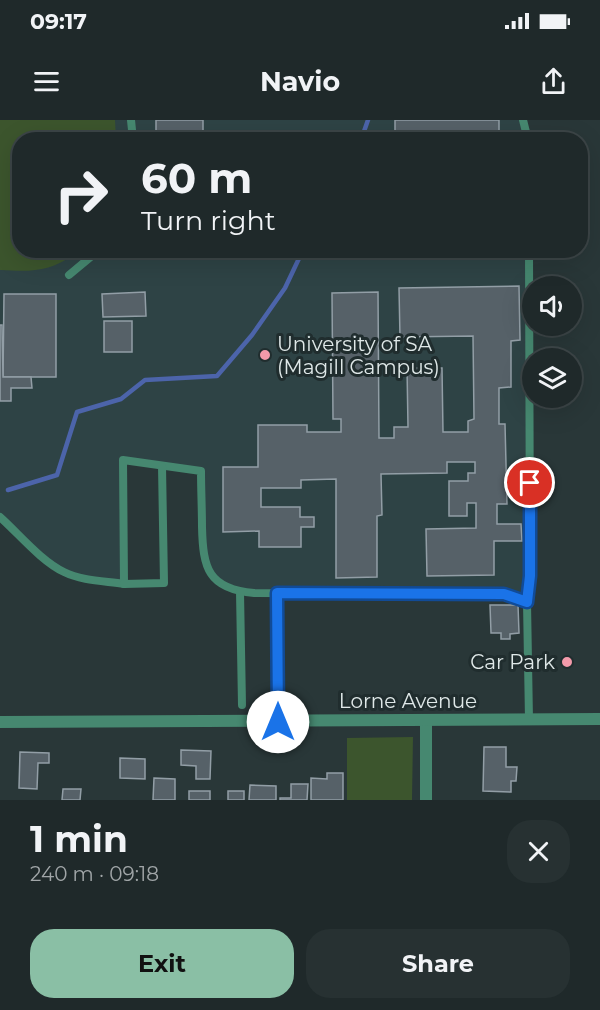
<!DOCTYPE html>
<meta charset="utf-8">
<style>
:root{--surface:#1f292a;--page:#273132;--text:#f1f3f6;--muted:#a1a6a8;--line:#3c4547;--accent:#8abfa5}
body{margin:0;font-family:Montserrat,sans-serif;background:var(--page);color:var(--text);height:100vh;display:flex;flex-direction:column;font-size:22px;white-space:nowrap}
*{box-sizing:border-box;margin:0}
p{font-size:20px;color:var(--muted)}
.icon{flex:none;width:33px;height:33px;fill:none;stroke:currentColor;stroke-width:2;stroke-linecap:round;stroke-linejoin:round}
.map{position:relative;height:680px;overflow:hidden}
.drawer{display:flex;flex-direction:column;background:var(--surface);flex:1}
.drawer>*{flex:none}
.top-card{position:absolute;left:12px;top:12px;width:576px;height:126px;border-radius:24px;box-shadow:0 6px 24px #0002,0 0 0 2px var(--line);background:#1f292a;color:var(--text);overflow:hidden}
.buttons{position:absolute;left:522px;top:156px;display:grid;gap:12px}
.buttons a{display:grid;place-items:center;width:60px;height:60px;border-radius:50%;background:var(--surface);box-shadow:0 6px 24px #0002,0 0 0 2px var(--line);font-size:30px}
.pin{position:absolute;display:grid;place-items:center;width:51px;height:51px;color:#fff;margin:-26px;border:3px solid #fff;border-radius:50%;box-shadow:0 2px 6px #0007}
.me{position:absolute;width:66px;margin:-33px;rotate:0deg;stroke-linejoin:round;filter:drop-shadow(0 0 4px #0008)}
.turn{display:flex;align-items:center;gap:21px;height:126px;padding:0 30px;font-size:27px}
.turn .icon{width:78px;height:78px;stroke-width:2.5}
.turn b{display:block;font-size:42px;line-height:51px}
.round{display:grid;place-items:center;flex:none;width:63px;height:63px;border-radius:24px;background:var(--page)}
.head{display:flex;align-items:center;justify-content:space-between;height:102px;padding:0 30px}
h1{font-size:36px;font-weight:700;line-height:45px}
.action{display:flex;gap:12px;margin-top:auto;padding:12px 30px}
.action a{flex:1;height:69px;border-radius:24px;background:var(--accent);color:#111;font-size:24px;font-weight:700;line-height:69px;text-align:center}
.action a+a{background:var(--page);color:var(--text)}
.status{display:flex;justify-content:space-between;align-items:center;height:42px;padding:0 30px;background:var(--surface);direction:ltr}
.status svg{height:16px;fill:currentColor}
header{display:flex;justify-content:space-between;align-items:center;height:78px;padding:0 30px;background:var(--surface);font-size:27px;font-weight:700}
.map>svg:first-child{display:block}
.built{fill:#2e4345}
.green{fill:#3c552d}
.lines{fill:none;stroke-linecap:round;stroke-linejoin:round}
.stream{stroke:#4c64aa;stroke-width:4.5}
.building{fill:#566168;stroke:#929ea6;stroke-width:1.5}
.service{stroke:#468870;stroke-width:8}
.minor{stroke:#468870;stroke-width:12}
.route-casing{stroke:#114b97;stroke-width:15}
.route{stroke:#1a73e8;stroke-width:10}
.poi-dot{fill:#f39aaa;stroke:#202d2e;stroke-width:2}
.labels{text-anchor:middle;stroke-width:6;stroke-linejoin:round;paint-order:stroke}
.poi-label{font-size:20px;fill:#dfe8e8;stroke:#202d2e;text-anchor:start}
.street-label{font-size:20px;fill:#dfe8e8;stroke:#202d2e}
</style>
<div class="status"><b>09:17</b><svg viewBox="0 0 49 12"><path d="M0 12V9h3v3zM5 12V6h3v6zM10 12V3h3v9zM15 12V0h3v12zM26 1h20v11H26zM47 4h2v5h-2z"/></svg></div>
<header><svg class="icon" aria-label="menu" viewBox="0 0 24 24"><path d="M4 6h16M4 12h16M4 18h16"/></svg>Navio<svg class="icon" aria-label="share" viewBox="0 0 24 24"><path d="M12 15V3M7 8l5-5 5 5M5 13v7h14v-7"/></svg></header>
<div class="map">
<svg width="600" height="680" viewBox="0 0 600 680">
<rect width="100%" height="100%" fill="#293738"/>
<path class="built" d="M0,0H523L528,19L20,20V130L529,131L527,482L515,476L277,473L226,467L206,447L201,351L124,341V464L66,453L0,397Z"/>
<g class="green">
<path d="M0,0H115L116,19L20,20V130L79,131C51,152 34,152 0,150Z"/>
<path d="M413,617L412,680H347V618Z"/>
</g>
<g class="lines">
<g class="stream">
<path d="M361,20L368,0"/>
<path d="M8,370L57,355L77,292L121,279L145,260L217,256L252,215L285,168L303,130"/>
</g>
</g>
<g class="building">
<rect x="156" y="0" width="47" height="20"/>
<rect x="395" y="0" width="104" height="20"/>
<path d="M519,166L520,220L511,221V267L499,268V304H505L507,384H497V404H521L522,421H494V455L427,456L426,409L476,408V383H467V396H449V361H468V353H475V342H447V353L381,354L382,395L377,396V457L336,458V359L301,360V368H261V387H300V397H314V407H301V427H259V411L223,412V347H258V305H307V312H341V299H333L332,173L378,172L379,318H394V307H408L407,248H442L443,312H468V301L474,299L473,216L400,217L399,168Z"/>
<path d="M145,172L146,196L103,197L102,174Z"/>
<path d="M4,174H56V257H3Z"/>
<rect x="104" y="201" width="28" height="31"/>
<path d="M0,205H2L3,257H31L32,268H11V281H0Z"/>
<path d="M490,485H518L519,513L510,514V519H501V513H491Z"/>
<path d="M484,627H506V647H517L516,661H511V672L483,671Z"/>
<path d="M181,630L211,631L210,659H196V646L181,645Z"/>
<path d="M20,632L49,633V643H38L37,669L19,668Z"/>
<path d="M120,638L145,639V659L120,658Z"/>
<path d="M327,653H343V680H311V658L327,659Z"/>
<path d="M154,658L175,659V680H153Z"/>
<path d="M291,664H308L307,680H280V678H291Z"/>
<path d="M250,665L276,666V680H249Z"/>
<path d="M63,669H81L80,680H62Z"/>
<rect x="189" y="671" width="21" height="9"/>
<rect x="228" y="671" width="16" height="9"/>
</g>
<g class="lines">
<g class="service">
<path d="M131,0L133,20"/>
<path d="M523,0L528,20"/>
<path d="M529,130L530,456L527,482L529,600"/>
<path d="M69,155L99,130"/>
<path d="M0,397C19,414 41,441 64,452C82,461 105,461 124,464L123,340L201,351C201,370 202,389 202,407C203,448 208,469 254,473L504,474L527,482"/>
<path d="M124,464L164,463L162,346"/>
<path d="M240,472L242,585"/>
<path d="M278,602L277,473H282"/>
</g>
<g class="minor">
<path d="M426,600V680"/>
<path d="M0,602L600,599"/>
</g>
</g>
<g class="lines">
<defs>
<path id="route" d="M278,602L277,473L504,474L527,482L530,456V363"/>
</defs>
<use href="#route" class="route-casing"/>
<use href="#route" class="route"/>
</g>
<g class="poi-dot">
<circle cx="265" cy="235" r="6"/>
<circle cx="567" cy="542" r="6"/>
</g>
<g class="labels">
<g class="poi-label">
<text x="277" y="231">University of SA<tspan x="277" dy="23">(Magill Campus)</tspan></text>
<text x="555" y="549" text-anchor="end">Car Park</text>
</g>
<g class="street-label">
<text x="408" y="588">Lorne Avenue</text>
</g>
</g>
</svg>
<div class="buttons">
<a><svg class="icon" aria-label="sound" viewBox="0 0 24 24"><path d="M4 9h4l5-4v14l-5-4H4zM17 9q2 3 0 6"/></svg></a>
<a><svg class="icon" aria-label="layers" viewBox="0 0 24 24"><path d="M12 4l9 5-9 5-9-5zM3 14l9 5 9-5"/></svg></a>
</div>
<div class="pin" style="left:530px;top:363px;background:#d93025"><svg class="icon" aria-label="arrive" viewBox="0 0 24 24"><path d="M6 21V4h12l-3 4 3 4H6"/></svg></div>
<svg class="me" style="left:278px;top:602px" viewBox="-20 -20 40 40"><circle r="19" fill="#fff"/><path d="M0-13L10 11 0 6-10 11z" fill="#1a73e8"/></svg>
<div class="top-card">
<div class="turn"><svg class="icon" aria-label="right" viewBox="0 0 24 24"><path d="M7 20v-9h11M14 6l5 5-5 5"/></svg><div><b>60 m</b>Turn right</div></div>
</div>
</div>
<section class="drawer">
<div class="head"><div><h1>1 min</h1><p>240 m · 09:18</p></div><a class="round"><svg class="icon" aria-label="close" viewBox="0 0 24 24"><path d="M6 6l12 12M18 6L6 18"/></svg></a></div>
<div class="action"><a>Exit</a><a>Share</a></div>
</section>
